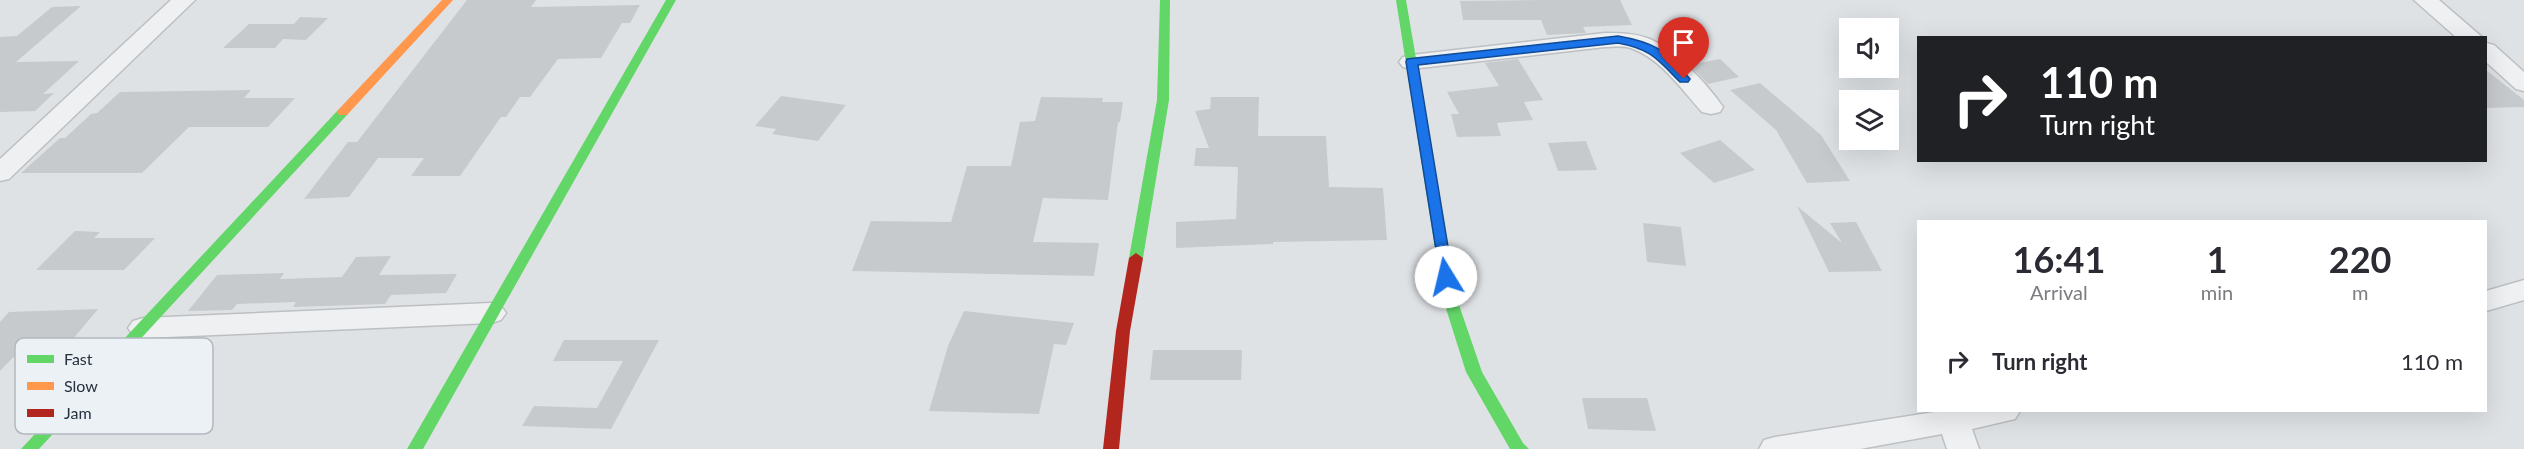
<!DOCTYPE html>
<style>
:root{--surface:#fff;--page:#f2f2f3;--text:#2b2b33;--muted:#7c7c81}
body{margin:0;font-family:Lato,sans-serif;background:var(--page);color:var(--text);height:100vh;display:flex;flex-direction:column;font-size:22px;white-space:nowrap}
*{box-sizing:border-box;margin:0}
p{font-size:20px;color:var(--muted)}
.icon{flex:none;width:33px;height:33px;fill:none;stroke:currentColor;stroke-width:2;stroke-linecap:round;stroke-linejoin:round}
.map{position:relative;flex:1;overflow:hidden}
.sheet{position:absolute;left:1917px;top:220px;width:570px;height:192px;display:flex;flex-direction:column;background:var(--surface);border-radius:0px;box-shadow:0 6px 24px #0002}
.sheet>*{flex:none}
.top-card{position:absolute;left:1917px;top:36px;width:570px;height:126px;border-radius:0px;box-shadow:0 6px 24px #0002;background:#202124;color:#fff;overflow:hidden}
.buttons{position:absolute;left:1839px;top:18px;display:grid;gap:12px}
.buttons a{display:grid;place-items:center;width:60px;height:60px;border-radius:0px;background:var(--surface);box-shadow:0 6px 24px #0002;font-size:30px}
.pin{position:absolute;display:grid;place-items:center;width:51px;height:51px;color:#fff;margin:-62px -26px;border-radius:50% 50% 50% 0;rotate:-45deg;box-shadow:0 0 6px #0007}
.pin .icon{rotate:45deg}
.me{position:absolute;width:66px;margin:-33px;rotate:351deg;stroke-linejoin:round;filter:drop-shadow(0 0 4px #0008)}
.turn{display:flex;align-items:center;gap:21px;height:126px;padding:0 24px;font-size:27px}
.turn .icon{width:78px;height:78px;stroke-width:2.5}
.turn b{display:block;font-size:42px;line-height:51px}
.eta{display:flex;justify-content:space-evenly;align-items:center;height:102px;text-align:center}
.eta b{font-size:36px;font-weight:700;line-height:42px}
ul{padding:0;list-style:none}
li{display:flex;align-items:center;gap:18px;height:78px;padding:0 24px}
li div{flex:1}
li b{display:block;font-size:22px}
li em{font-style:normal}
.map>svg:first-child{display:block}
.building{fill:#c7cacd}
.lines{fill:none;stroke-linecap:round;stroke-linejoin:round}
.street-casing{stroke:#bdc0c3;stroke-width:3}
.street{fill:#eff0f2;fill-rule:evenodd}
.fast{fill:#63d668;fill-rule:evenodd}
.slow{fill:#ff974d;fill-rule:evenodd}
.jam{fill:#b3261e;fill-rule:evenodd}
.route{fill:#1a73e8;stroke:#114b97;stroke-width:1.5}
.key{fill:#ecf1f5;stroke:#b1b8be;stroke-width:1.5}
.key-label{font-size:16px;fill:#26323e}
</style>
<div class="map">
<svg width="2524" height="449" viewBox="0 0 2524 449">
<rect width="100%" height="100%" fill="#dfe2e5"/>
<g class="building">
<path d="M467,0H536L531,7L640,5L630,23H622L601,58L558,59L530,97H520L506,117H501L460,176H411L424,158H378L349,197L304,199L348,142H357Z"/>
<path d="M1543,0H1620L1632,25L1583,27L1586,33L1547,35L1541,20H1463L1460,1Z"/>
<path d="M81,6L16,62L79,61L43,94L54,93L35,111L0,112V37L17,36L52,7Z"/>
<path d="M300,17L328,18L306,40L283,39L275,48H223L249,24H294Z"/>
<path d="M1518,59L1543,100L1524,102L1533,120L1497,123L1501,136L1457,137L1451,114H1459L1447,92L1499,86L1485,63Z"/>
<path d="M1720,59L1739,77L1708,84L1690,65Z"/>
<path d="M2486,70L2524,100V107L2486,108Z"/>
<path d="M1760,83L1821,135L1850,181L1807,183L1776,130L1730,90Z"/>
<path d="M251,90L244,98H295L268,127H189L142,173H21L60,138H65L91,114L97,113L120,92Z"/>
<path d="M781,96L846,105L818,141L772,134L776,129L755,126Z"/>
<path d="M1041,97L1103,98L1102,102H1123L1120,122H1118L1108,200L1043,198L1033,242L1099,243L1094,276L852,271L871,221L951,222L967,166H1011L1020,122L1035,121Z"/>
<path d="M1211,97H1259L1258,136H1326L1329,187L1383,188L1387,240L1273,242V244L1176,248V222L1236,219L1238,167L1194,166L1196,148H1209L1195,111L1210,109Z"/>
<path d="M1720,140L1755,170L1714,183L1680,153Z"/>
<path d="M1586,141L1597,170L1558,171L1548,143Z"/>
<path d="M1797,206L1842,243L1830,223L1856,222L1882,271L1829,272Z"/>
<path d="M1643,223L1681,227L1686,266L1647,262Z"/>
<path d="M75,231L100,232L94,238H155L124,270H36Z"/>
<path d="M391,256L379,275L457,274L446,293L391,295L385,304L293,307L296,302L237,304L232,310L188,311L217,275L284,273L280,279L342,277L356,257Z"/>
<path d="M98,309L73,339L29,341L0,371V322L9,312Z"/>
<path d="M964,311L1074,323L1066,345L1054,344L1039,414L929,411L948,346Z"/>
<path d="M564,340H659L611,429L522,426L534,406L597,408L623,361H553Z"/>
<path d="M1153,350H1242L1241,380H1150Z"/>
<path d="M1582,398H1647L1656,431L1588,429Z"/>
</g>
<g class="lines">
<defs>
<g id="street">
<path d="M171,0H195L9,179L0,181V159Z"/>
<path d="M2414,0H2439L2483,38H2457Z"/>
<path d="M1605,33C1619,33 1633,33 1647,38C1673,47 1708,85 1723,107L1720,112L1711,114L1702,112C1683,91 1661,59 1633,49C1625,45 1614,47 1605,47L1411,69L1403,67L1399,62L1403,57L1411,55Z"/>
<path d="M2486,43L2494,45L2524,72V91L2516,89L2486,62Z"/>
<path d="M2524,280V300L2486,311V291Z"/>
<path d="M491,303L501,306L506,313L501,320L491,323L143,338L133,335L128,328L133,321L143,318Z"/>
<path d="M1941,411H2020L2015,419L1972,429L1979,449H1947L1942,434L1860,449H1759L1764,440L1775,437Z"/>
</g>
</defs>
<use href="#street" class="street-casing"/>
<use href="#street" class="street"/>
<g class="fast">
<path d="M666,0H676L423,449H407Z"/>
<path d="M1160,0H1170L1169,100L1143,258L1136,263L1129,258L1157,100Z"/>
<path d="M1396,0H1406L1457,299L1482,372L1523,443L1529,449H1510L1466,372L1443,299Z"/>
<path d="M343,108L349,112L347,115L39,449H21L339,109Z"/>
</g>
<path class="slow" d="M442,0H453L347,115H339L337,112L339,109Z"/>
<path class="jam" d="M1136,253L1143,258L1130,331L1119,449H1103L1116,331L1129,258Z"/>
</g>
<path class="route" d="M1618,36C1653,42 1667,50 1690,79L1688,82H1680C1657,59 1651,49 1618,43L1418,65L1453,277L1451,281H1441L1406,62L1407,59Z"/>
<rect x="15" y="338" width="198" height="96" rx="9" class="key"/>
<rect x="27" y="355" width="27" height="8" fill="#63d668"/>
<rect x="27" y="382" width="27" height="8" fill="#ff974d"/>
<rect x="27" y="409" width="27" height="8" fill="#b3261e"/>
<g class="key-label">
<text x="64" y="365">Fast</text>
<text x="64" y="392">Slow</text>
<text x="64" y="419">Jam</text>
</g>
</svg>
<div class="buttons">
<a><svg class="icon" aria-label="sound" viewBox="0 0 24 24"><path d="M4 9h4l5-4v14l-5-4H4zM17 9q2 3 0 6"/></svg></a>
<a><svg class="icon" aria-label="layers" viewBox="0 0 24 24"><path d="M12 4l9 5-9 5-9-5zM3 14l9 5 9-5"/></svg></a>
</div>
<div class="pin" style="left:1684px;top:79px;background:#d93025"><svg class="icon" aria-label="arrive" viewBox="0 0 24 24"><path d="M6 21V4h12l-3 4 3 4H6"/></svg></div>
<svg class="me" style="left:1446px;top:277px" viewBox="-20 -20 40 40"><circle r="19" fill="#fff"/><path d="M0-13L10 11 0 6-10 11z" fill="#1a73e8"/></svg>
<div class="top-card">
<div class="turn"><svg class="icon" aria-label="right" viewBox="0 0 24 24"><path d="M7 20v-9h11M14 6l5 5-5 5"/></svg><div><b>110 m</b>Turn right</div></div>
</div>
<section class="sheet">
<div class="eta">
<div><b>16:41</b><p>Arrival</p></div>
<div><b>1</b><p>min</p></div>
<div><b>220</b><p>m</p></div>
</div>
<ul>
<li><svg class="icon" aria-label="right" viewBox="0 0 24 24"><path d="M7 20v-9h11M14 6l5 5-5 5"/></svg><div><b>Turn right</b></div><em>110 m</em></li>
</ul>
</section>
</div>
